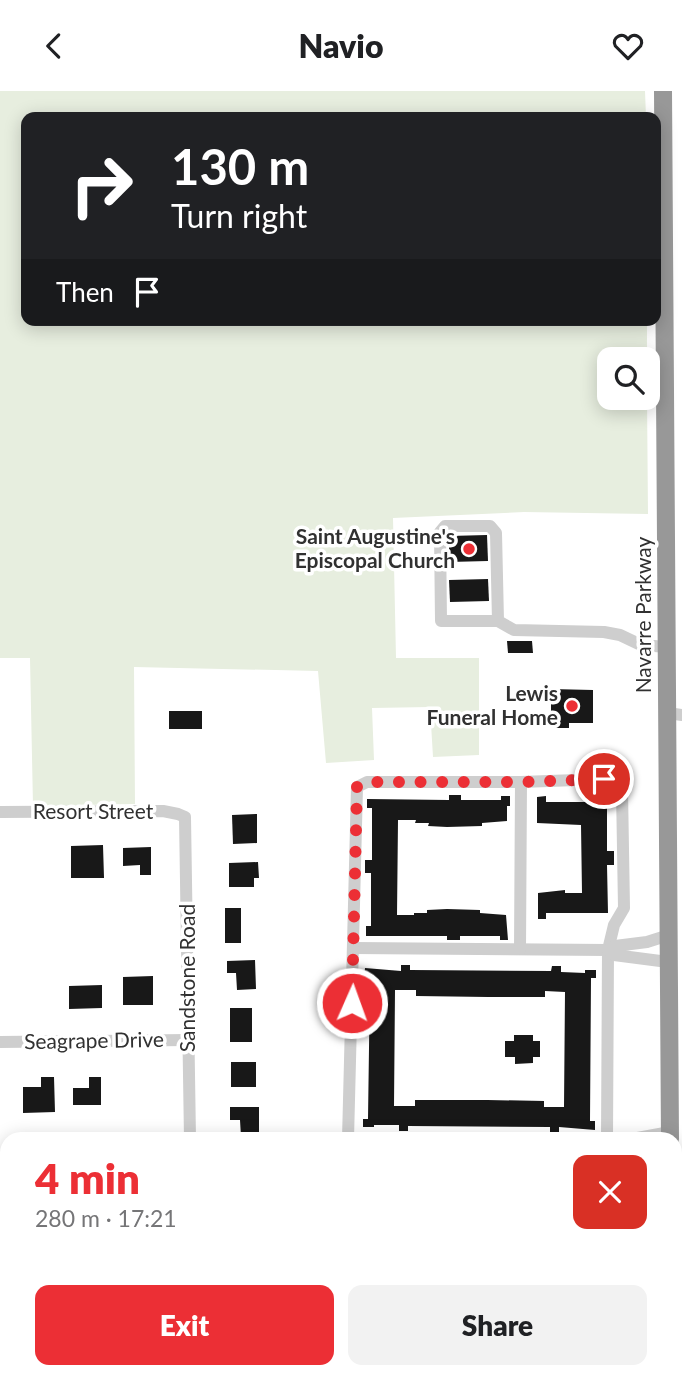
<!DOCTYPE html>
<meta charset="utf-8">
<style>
:root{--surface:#fff;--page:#f2f2f2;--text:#202124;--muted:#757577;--accent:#ec2f35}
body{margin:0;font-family:Lato,sans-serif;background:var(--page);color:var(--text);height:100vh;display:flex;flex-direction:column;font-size:26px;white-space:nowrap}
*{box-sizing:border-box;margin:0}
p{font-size:23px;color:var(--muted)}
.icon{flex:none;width:38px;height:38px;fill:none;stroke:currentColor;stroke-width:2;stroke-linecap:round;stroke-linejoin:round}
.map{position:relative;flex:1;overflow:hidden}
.details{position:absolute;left:0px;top:1041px;width:682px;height:247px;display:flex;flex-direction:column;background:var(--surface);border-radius:21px 21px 0 0;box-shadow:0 4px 18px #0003}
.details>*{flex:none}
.hud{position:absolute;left:21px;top:21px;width:640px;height:214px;border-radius:14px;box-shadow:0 4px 18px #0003;background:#202124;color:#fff;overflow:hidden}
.buttons{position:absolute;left:597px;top:256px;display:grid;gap:14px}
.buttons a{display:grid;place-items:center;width:63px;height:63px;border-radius:14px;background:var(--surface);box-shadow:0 4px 18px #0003;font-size:35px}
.pin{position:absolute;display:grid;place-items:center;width:60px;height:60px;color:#fff;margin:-30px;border:4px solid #fff;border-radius:50%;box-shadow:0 2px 7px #0007}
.me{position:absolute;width:77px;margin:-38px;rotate:2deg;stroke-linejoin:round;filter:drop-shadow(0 0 5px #0008)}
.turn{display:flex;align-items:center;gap:24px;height:147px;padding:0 35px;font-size:32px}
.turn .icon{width:91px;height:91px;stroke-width:2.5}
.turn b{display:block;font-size:49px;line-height:60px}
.then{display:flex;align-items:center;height:66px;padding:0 35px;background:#0003;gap:14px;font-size:26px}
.round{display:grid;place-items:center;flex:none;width:74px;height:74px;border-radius:14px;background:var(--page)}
.headline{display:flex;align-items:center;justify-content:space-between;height:119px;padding:0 35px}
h1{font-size:42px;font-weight:800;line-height:52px;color:var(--accent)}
.primary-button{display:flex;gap:14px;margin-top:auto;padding:14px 35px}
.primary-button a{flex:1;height:80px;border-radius:14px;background:var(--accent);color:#fff;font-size:28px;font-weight:800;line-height:80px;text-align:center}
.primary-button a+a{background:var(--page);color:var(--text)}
header{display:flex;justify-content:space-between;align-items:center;height:91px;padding:0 35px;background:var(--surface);font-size:32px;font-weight:800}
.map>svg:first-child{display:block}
.green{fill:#e7eedf}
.building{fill:#181818;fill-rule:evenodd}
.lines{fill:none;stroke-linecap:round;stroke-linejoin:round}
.minor{stroke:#cecece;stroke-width:12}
.highway{stroke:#989898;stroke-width:18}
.route{stroke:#ec2f35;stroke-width:12;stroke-dasharray:0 21.6}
.poi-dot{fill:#ec2f35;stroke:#fff;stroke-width:2.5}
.labels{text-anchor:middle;stroke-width:7;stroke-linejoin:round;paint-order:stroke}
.poi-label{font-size:21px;font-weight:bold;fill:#313131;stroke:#fff;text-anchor:end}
.street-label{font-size:21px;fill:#313131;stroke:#fff}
</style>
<header><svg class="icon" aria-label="back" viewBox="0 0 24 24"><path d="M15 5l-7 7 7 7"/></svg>Navio<svg class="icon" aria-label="heart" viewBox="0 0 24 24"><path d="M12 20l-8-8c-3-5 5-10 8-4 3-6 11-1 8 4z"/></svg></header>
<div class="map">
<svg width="682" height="1287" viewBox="0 0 682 1287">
<rect width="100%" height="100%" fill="#fff"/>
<path class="green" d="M0,0H645L646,26H26V229H647V268H609V306H647L648,423L524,421L393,427L396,567H479V664L433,666L430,616L372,617L374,669L326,672L318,580L134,576L135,713L33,715L30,567H0Z"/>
<g class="building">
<path d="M487,444L488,470L449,471V445Z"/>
<path d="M488,488L489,510L450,511L449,489Z"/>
<path d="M507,550H532L533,562H508Z"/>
<path d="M551,598L593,599V632H569V637H551Z"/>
<rect x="169" y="620" width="33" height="18"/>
<path d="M449,704H461V709H501V705H510V715H507V730L482,732V735L447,736L428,735L429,732H415L416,729H398L397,824H414V822H427V819L447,818L480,819V822L506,824L508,849H500V845H460V849H447V845H366V835H371V782H365V769H372V717H367V708L449,709Z"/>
<path d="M546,705V711H607V760H614V774H607L608,822H546V828H538V802L565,799V802H582L581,734L537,732V706Z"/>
<path d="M257,723V752L233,753L232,724Z"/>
<path d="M103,754L104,787H71V755Z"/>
<path d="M151,756V784H140V774L123,775V757Z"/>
<path d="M258,771L259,787H254V796H229V772Z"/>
<rect x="225" y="817" width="16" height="35"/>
<path d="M255,869L256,898L237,899L236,882H227V870Z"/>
<path d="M401,874H410V879L551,880L552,875H561V881L585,882V879H596V887H591L590,1030H595V1039L559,1036V1041H550V1036L408,1035V1040H399V1034H374V1036H363V1028H368L370,886H364L365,877L401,880ZM395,899H416V905L488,906H545V900L565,901L564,1016H544V1010L487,1009H415V1015H394Z"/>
<path d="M153,885V914H123V886Z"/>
<path d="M102,894V917L69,918V895Z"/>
<rect x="230" y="917" width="22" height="34"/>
<path d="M514,944H533V950H540V966H533V972L515,973V966H505V950H514Z"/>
<rect x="231" y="971" width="25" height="25"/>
<path d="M41,986H54L55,1021L23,1022V996H41Z"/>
<path d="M89,986H101V1014H73V997H89Z"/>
<path d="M230,1016H259V1046H241L240,1029H230Z"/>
</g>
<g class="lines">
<g class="minor">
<path d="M498,530L496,442L490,435H445L440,441L441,530H498L514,539L604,541L620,544L641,554L667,556"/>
<path d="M668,622L682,624"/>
<path d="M521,691L604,688L616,691L622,699L624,817L614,834L608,859L607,1048"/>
<path d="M0,721L163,720L178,723L185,726L190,1048"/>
<path d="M354,857L608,859"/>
<path d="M668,871L614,864L608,859L615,855L647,851L669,844"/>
<path d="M0,951L188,949"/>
<path d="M348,1048L357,696L367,691H521L520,858"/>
<path d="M632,1048L670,1041"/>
<path d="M0,1183H7"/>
<path d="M193,1281V1287"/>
</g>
<g class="highway">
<path d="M663,0L670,1048"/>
<path d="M671,1281V1287"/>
</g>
</g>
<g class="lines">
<path class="route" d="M352,912L357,696L367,691H521L604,688"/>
</g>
<g class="poi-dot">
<circle cx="469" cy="458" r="7"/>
<circle cx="572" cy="615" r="7"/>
</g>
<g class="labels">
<g class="poi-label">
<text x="455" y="453">Saint Augustine's<tspan x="455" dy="24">Episcopal Church</tspan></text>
<text x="558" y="610">Lewis<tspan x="558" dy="24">Funeral Home</tspan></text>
</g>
<g class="street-label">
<text transform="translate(644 524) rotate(-90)" y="7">Navarre Parkway</text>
<text x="93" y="728">Resort Street</text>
<text transform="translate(188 887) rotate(-90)" y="7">Sandstone Road</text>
<text transform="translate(94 950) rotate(-1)" y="7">Seagrape Drive</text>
</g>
</g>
</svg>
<div class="buttons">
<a><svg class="icon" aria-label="search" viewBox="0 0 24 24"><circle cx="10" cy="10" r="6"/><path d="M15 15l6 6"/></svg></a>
</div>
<div class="pin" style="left:604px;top:688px;background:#d93025"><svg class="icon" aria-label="arrive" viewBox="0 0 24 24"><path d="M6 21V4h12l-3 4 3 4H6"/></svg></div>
<svg class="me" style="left:352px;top:912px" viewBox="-20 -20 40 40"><circle r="17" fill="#ec2f35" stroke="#fff" stroke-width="3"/><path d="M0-11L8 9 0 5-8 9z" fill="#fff"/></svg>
<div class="hud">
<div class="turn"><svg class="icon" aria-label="right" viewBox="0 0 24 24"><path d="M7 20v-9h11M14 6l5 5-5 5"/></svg><div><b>130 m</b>Turn right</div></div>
<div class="then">Then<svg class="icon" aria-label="arrive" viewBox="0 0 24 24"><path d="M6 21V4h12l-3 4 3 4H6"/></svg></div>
</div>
<section class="details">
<div class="headline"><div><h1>4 min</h1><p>280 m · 17:21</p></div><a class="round" style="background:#d93025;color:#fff"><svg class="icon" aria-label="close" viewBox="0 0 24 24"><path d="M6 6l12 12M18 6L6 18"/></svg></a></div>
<div class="primary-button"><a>Exit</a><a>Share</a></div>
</section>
</div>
